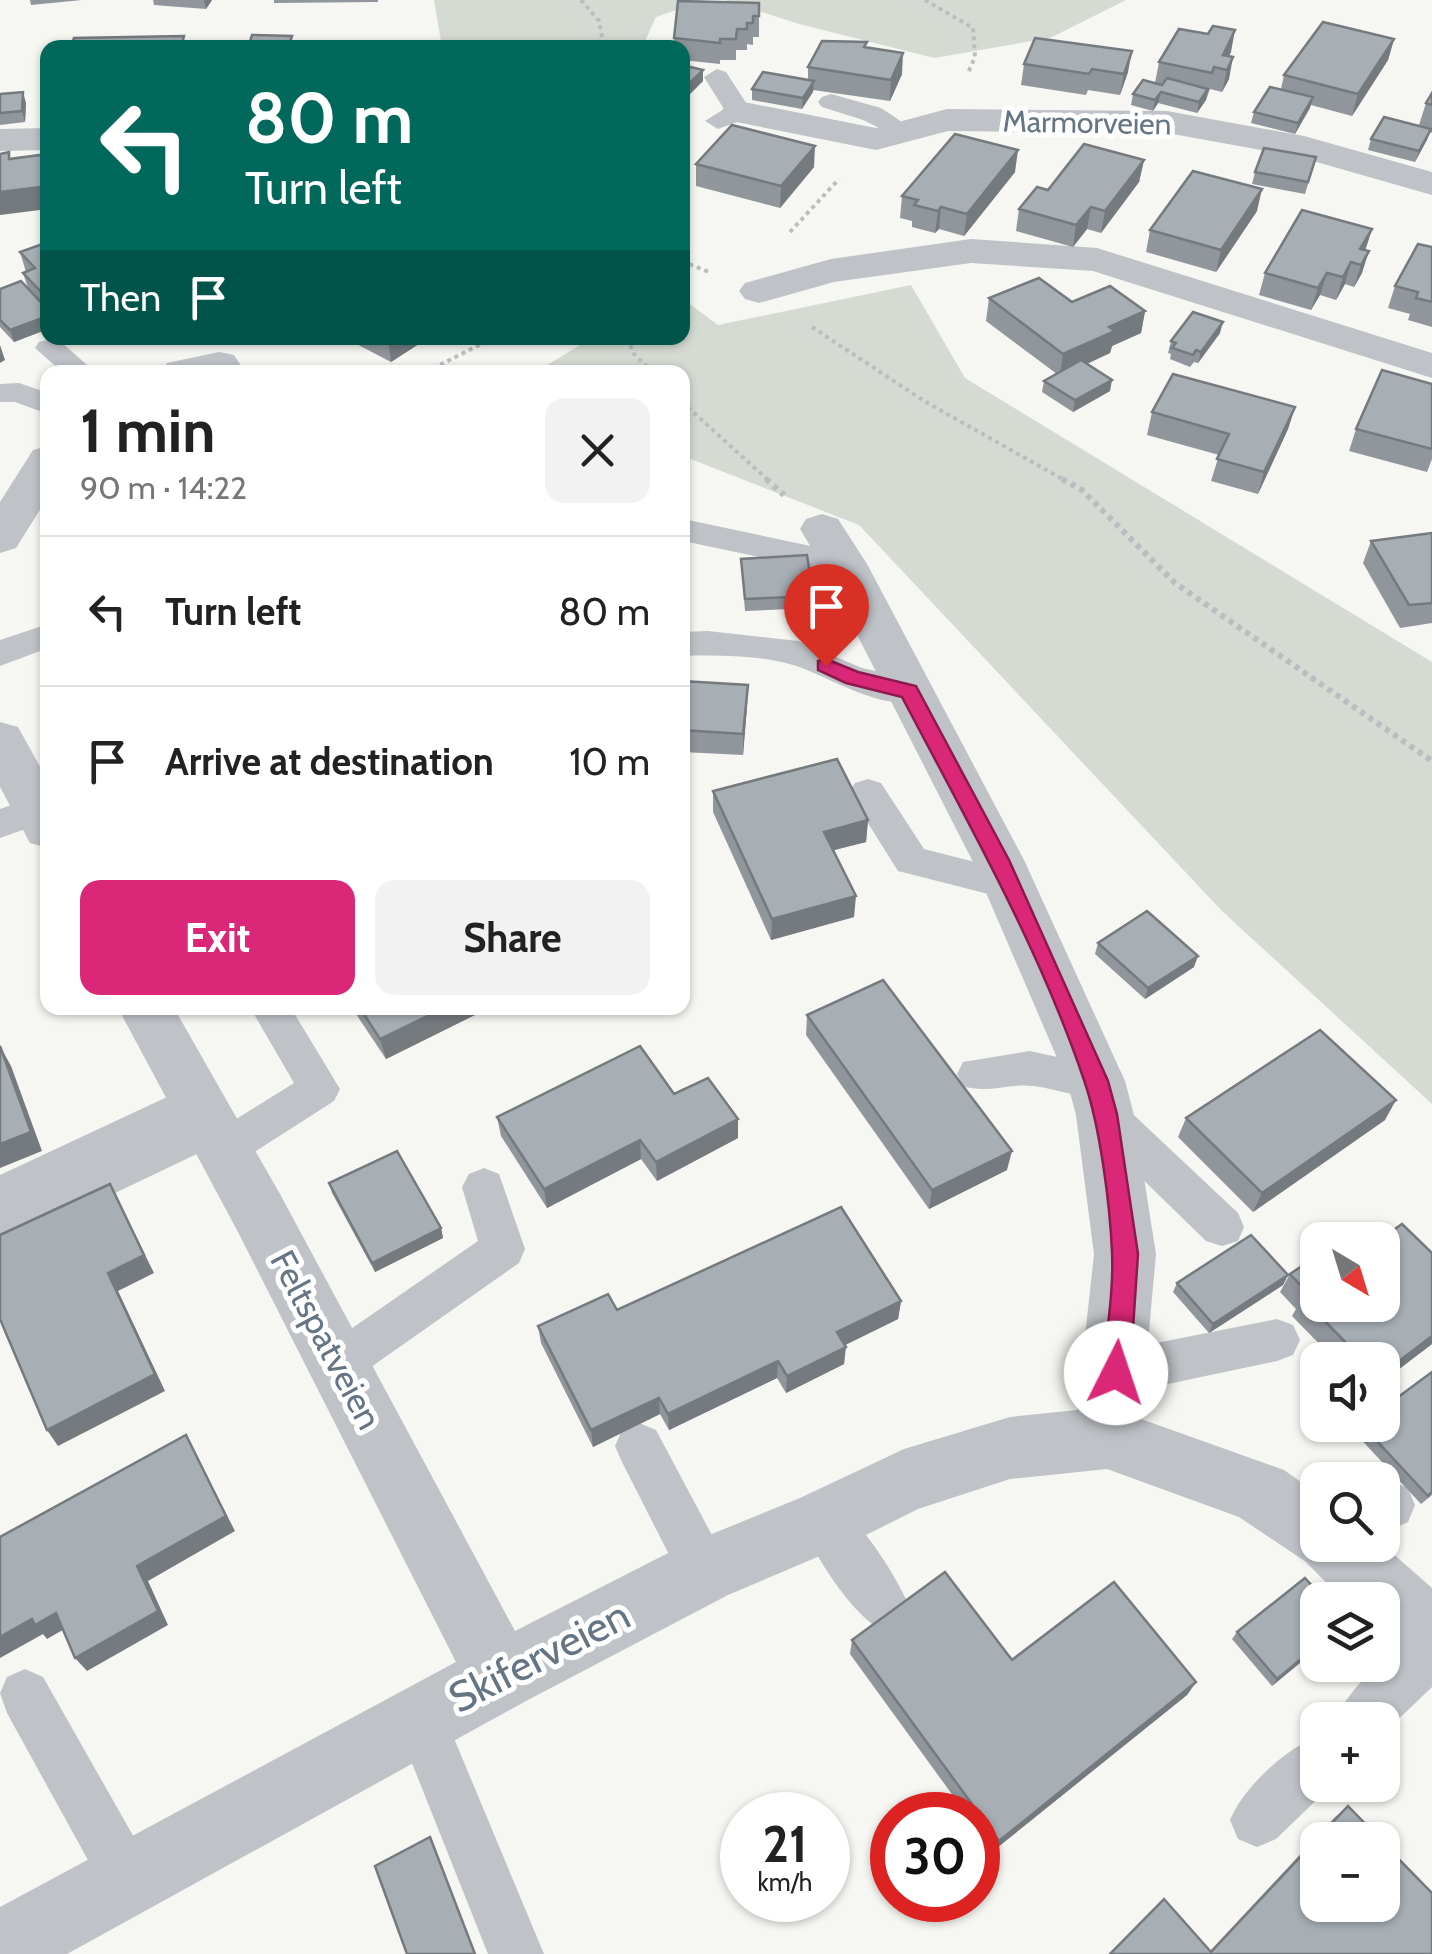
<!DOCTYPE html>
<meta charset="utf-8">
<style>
:root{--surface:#fff;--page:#f2f2f2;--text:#222;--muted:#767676;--line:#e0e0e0;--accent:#db2777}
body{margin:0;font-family:Cabin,sans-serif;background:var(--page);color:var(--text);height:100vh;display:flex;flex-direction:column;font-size:38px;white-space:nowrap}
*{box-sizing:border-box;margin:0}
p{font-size:32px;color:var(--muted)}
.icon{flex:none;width:55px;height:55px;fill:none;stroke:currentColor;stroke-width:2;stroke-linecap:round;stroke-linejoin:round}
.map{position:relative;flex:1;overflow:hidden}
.sheet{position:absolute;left:40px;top:365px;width:650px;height:650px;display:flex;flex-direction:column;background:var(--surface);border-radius:20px;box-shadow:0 2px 8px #0004}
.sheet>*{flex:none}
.hud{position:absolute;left:40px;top:40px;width:650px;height:305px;border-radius:20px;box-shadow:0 2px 8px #0004;background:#00695c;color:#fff;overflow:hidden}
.needle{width:65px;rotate:142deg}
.buttons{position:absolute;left:1300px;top:1222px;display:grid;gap:20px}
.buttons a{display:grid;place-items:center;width:100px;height:100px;border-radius:20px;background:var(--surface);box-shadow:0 2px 8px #0004;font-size:50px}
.speed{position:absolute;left:720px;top:1792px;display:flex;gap:20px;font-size:50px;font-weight:700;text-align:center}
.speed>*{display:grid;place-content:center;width:130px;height:130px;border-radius:50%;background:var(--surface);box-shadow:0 2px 8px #0004;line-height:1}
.speed small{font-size:25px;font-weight:400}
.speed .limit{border:15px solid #d22;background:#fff;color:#111}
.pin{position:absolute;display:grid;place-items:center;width:85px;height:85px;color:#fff;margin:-102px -42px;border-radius:50% 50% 50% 0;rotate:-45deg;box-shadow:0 0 10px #0007}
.pin .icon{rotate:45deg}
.me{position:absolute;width:110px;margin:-55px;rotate:4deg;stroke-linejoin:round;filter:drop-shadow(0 0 8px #0008)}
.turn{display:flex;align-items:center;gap:35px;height:210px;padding:0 40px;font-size:45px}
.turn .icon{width:130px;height:130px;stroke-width:2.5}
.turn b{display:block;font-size:70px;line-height:85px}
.then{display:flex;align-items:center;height:95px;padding:0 40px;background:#0003;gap:20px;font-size:38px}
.round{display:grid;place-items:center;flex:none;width:105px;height:105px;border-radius:20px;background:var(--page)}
.overview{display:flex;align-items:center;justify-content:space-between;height:170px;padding:0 40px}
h1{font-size:60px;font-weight:800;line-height:75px}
.button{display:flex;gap:20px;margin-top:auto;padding:20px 40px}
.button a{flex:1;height:115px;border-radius:20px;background:var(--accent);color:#fff;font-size:40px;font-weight:800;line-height:115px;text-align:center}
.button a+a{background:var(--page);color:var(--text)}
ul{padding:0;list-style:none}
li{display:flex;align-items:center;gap:30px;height:150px;padding:0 40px;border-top:2px solid var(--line)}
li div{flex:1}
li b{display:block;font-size:38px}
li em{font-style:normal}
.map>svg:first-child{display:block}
.green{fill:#d5dbd2}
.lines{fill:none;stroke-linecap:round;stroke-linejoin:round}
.path-far1{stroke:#bbbdc0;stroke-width:4;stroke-dasharray:4 4;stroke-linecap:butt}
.path{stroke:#bbbdc0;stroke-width:6;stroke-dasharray:5 5;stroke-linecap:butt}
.lane{fill:#bfc3c7;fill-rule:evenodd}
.street{fill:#bfc3c7;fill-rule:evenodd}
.wall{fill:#90969c}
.shaded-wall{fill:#757a7f}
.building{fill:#a7afb5;stroke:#757a7f;stroke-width:2.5}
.route{fill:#db2777;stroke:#8e194d;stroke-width:2.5}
.labels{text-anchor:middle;stroke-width:10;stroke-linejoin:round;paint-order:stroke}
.far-street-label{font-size:30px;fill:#657584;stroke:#fff}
.street-label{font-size:35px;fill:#657584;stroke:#fff}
.near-street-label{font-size:42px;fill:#657584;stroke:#fff}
</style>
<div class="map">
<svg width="1432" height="1954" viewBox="0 0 1432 1954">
<rect width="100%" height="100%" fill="#f6f6f2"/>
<g class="green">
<path d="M434,0H705L656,17L642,48L442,47Z"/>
<path d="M725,0H1126L1050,38L934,58L799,24Z"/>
<path d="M911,285L965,378L1432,662V1104L1222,911L859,525L683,456L682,372H554L546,366L591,338H682L683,299L718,325Z"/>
</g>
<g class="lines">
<g class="path-far1">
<path d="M581,0L599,21L604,48"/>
<path d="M925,0L973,28L975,57L968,73"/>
<path d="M790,232L839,179"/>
<path d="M682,261L709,272"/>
<path d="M812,327L924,401L1066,481"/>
<path d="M627,338L634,354L652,372"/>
<path d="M426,372L493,338"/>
<path d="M682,402L769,481"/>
</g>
<g class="path">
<path d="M766,479L784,495"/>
<path d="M1062,479L1082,490L1175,583L1432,761"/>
</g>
<g class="lane">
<path d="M717,69L726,72L752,112L748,118L718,129L705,121L724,109L704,77Z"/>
<path d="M831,94L881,108L917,132L904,140L863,120L822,107L818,102L822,97Z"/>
<path d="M50,339L61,342L95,372H62L35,348L39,342Z"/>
<path d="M19,383L48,393V414L15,402H0V384Z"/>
<path d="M688,520L844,553L856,556L861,564L856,572L844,575L688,542L682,540V522Z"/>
<path d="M48,624V648L0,666V640Z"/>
<path d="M708,631L798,641L862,668L922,682L927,691L922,700C879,712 832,677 793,665C761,655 716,655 682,656V632Z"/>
<path d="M868,779L881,783L924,849L1022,874L1027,884L1022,894L1008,899L898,871L849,793L855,783Z"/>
<path d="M37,796L48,799V821L0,838V809Z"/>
<path d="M291,1008L340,1089L334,1101L239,1162L224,1167L209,1162L203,1151L0,1248V1175L197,1083L212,1089L218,1101L214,1110L226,1114L230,1123L294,1083L251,1009Z"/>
<path d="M1030,1051L1111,1069L1117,1081L1111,1093C1085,1102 1060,1089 1033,1086C1009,1083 987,1094 963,1086L957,1074L963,1062Z"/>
<path d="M1105,1097L1120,1102L1238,1213L1244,1227L1238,1241L1222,1246L1206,1241L1090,1128L1084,1115L1090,1102Z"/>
<path d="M484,1168L499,1174L525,1249L519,1263L354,1379L338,1385L322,1379L315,1364L322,1349L478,1241L462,1187L469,1174Z"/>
<path d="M1277,1319L1293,1325L1300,1340L1293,1355L1277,1361L1116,1395L1100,1388L1093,1373L1100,1358L1116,1351Z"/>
<path d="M639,1423L656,1430L722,1554L729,1571L722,1588L704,1596L686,1588L622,1462L615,1446L622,1430Z"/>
<path d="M1391,1481L1408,1488L1415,1505L1408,1522L1382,1534V1485Z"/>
<path d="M824,1497C855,1510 896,1575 909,1606L902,1624L884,1631C853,1618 813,1553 800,1521L807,1504Z"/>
<path d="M1432,1627V1687L1382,1735V1720H1335C1348,1688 1400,1640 1432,1627Z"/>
<path d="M25,1669L43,1677L148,1862L156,1881L148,1900L129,1908L110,1900L7,1713L0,1693L7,1677Z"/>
<path d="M420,1692L438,1700L544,1954H488L394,1718L402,1700Z"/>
<path d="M1318,1736V1785H1332L1276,1839L1257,1847L1238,1839L1230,1820C1244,1787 1284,1750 1318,1736Z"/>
</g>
<g class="street">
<path d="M739,101L876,128L947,109L1167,111L1304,136L1432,172V195L1299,157L1167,133L948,131L876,150L726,120L721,112L726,104Z"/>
<path d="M48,128V150L0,151V129Z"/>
<path d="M971,239L1097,248L1432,353V378L1093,271L971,263L834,282L759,303L745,299L739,291L745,283L831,259Z"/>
<path d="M219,352L234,355L240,364L234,372H161L167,363Z"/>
<path d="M48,446V497L16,548L0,553V502L33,450Z"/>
<path d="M822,514L838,519L867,564L1024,860L1125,1081L1134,1115L1156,1254L1141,1419L1284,1470L1318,1494V1545L1382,1544L1432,1588V1669L1407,1659L1382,1636V1600H1343L1306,1562L1239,1517L1107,1469L1010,1479L918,1509L848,1544L728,1595L526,1701L67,1954H0V1907L456,1662L238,1232L118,1008H174L280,1194L515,1631L680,1547L800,1498L904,1449L1010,1417L1077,1410L1094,1254L1076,1115L1067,1081L972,860L821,564L800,529L806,519Z"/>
<path d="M0,722L18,727L48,781V848L30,843L0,787Z"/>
</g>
</g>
<g class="wall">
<path d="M30,0H82L31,5Z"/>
<path d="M153,0H212L206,9L154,5Z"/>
<path d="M274,0H378V2L274,3Z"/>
<path d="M759,3V37H753V45L747,44V50H736V60H720V64L682,60V48H674V38Z"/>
<path d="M1235,30L1228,56L1229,79L1222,92L1210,89L1206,100L1197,113L1158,103L1153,111L1131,105L1133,94L1155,83L1159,62L1208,34Z"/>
<path d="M1394,39L1388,60L1352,116L1311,105L1295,134L1251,123L1254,112L1281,89L1284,75Z"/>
<path d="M867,47L902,74L890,101L813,90L802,109L752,100V89L808,79V67Z"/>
<path d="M1024,64L1128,72L1120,95L1088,90L1086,95L1021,85Z"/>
<path d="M682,65L703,70V81L688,96L682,94Z"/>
<path d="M1432,93V133L1430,132L1415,162L1368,150L1371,139L1430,129V128L1419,125L1426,103Z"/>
<path d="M0,94L26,103L25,122L0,125Z"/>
<path d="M1316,157L1305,194L1252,184L1255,172Z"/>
<path d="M1144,160L1139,182L1101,233L1087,229L1073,247L1016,231L1019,209L1048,190Z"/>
<path d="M696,164L814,167L780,208L696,186Z"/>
<path d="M1015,172L964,236L939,229L935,233L912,227V221L900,218L902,196Z"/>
<path d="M1257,211L1216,272L1146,252L1150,230Z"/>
<path d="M1372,229L1365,250L1362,273L1354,287L1345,284L1336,300L1320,295L1311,310L1259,295L1265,273Z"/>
<path d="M48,242V329L14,342L0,327V289L28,288L23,273L26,272L20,252Z"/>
<path d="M1432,247V327L1408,320L1410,314L1388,308L1395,286Z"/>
<path d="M989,298L1072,302L1145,311L1141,333L1112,346L1110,353L1087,364L1110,391L1073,412L1042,392L1044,381L1057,374L986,321Z"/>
<path d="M1220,333L1198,363L1194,362L1190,367L1170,359L1171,354L1168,353L1171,341Z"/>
<path d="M345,338H428L391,362Z"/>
<path d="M1432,384V459L1427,472L1349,451L1356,429Z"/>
<path d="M1295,407L1288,429L1258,494L1211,481L1219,455L1147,435L1152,412Z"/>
<path d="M1432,533V623L1400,628L1363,563L1371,541Z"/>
<path d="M741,559L813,596L812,608L745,611Z"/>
<path d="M682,681L747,707L743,755L682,752Z"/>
<path d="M713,791L868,820L866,842L833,850L854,917L771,940L713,812Z"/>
<path d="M1098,943L1194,967L1145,999L1095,954Z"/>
<path d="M352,1008H489L386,1059Z"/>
<path d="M807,1015L1007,1170L929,1209L806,1035Z"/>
<path d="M674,1094L738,1119V1138L657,1181L641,1159L547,1208L501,1136L497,1117Z"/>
<path d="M1186,1118L1385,1120L1253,1212L1178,1137Z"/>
<path d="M329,1183L441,1228L443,1238L375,1272L332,1193Z"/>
<path d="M1290,1274L1432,1344L1382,1382V1360H1335L1292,1316L1296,1309L1280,1292Z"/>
<path d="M1288,1275L1283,1285L1209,1333L1173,1292L1177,1283Z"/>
<path d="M901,1301L898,1319L845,1345L844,1364L786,1393L777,1378L669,1430L660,1414L593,1447L541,1343L538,1326L617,1310Z"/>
<path d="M1361,1425L1432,1495L1421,1504L1355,1433Z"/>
<path d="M1237,1632L1318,1648L1272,1686L1232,1639Z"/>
<path d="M852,1640L1012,1660L1196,1682L1187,1695L993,1851L978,1830V1815H967L850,1654Z"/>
<path d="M1348,1806L1432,1954L1210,1951L1335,1817Z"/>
</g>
<g class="shaded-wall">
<path d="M204,0H212L206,9Z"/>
<path d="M1235,30L1231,52L1222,69L1223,55Z"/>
<path d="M1394,39L1388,60L1352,116L1358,94Z"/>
<path d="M1132,51L1128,72L1120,95L1124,74Z"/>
<path d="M903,53L902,74L890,101L891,80Z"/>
<path d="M1233,57L1229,79L1222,92L1227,70Z"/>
<path d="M703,70V81L688,96V85Z"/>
<path d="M814,81L813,92L802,109L803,98Z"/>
<path d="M1208,89L1206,100L1197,113L1199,102Z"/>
<path d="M23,92L26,103L25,122L22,111Z"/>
<path d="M1161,92L1158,103L1153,111L1155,100Z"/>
<path d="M1313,97L1310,108L1295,134L1298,123Z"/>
<path d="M1431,129L1427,140L1415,162L1419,151Z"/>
<path d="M815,146L814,167L780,208L781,186Z"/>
<path d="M1018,150L1015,172L964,236L967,214Z"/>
<path d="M1144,160L1139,182L1101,233L1105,211Z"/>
<path d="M48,186V209L0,215V192Z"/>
<path d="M1262,189L1257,211L1216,272L1221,250Z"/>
<path d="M941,207L939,229L935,233L938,211Z"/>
<path d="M1091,207L1087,229L1073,247L1076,225Z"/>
<path d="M1372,229L1365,251L1360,249Z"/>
<path d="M1369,251L1362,273L1354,287L1361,265Z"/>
<path d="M1351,262L1345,284L1336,300L1343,277Z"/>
<path d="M1327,273L1320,295L1311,310L1318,288Z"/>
<path d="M1145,311L1141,333L1112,346L1110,353L1060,376L1063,354L1109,327Z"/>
<path d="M48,316V329L14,342L10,330Z"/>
<path d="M1223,322L1220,333L1198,363L1201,352Z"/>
<path d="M390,338H428L391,362L388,339Z"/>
<path d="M0,345L5,360L0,363Z"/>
<path d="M1112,380L1110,391L1073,412L1075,400Z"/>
<path d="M1295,407L1288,429L1258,494L1264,472Z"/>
<path d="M748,685L747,707L743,755V734Z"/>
<path d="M868,820L866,842L823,853L824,832Z"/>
<path d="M856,896L854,917L771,940L772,919Z"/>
<path d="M1198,956L1194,967L1145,999L1148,988Z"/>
<path d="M444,1008H489L386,1059L380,1039Z"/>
<path d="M0,1046L11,1066L42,1151L0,1168Z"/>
<path d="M1396,1100L1385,1120L1253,1212L1262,1193Z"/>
<path d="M738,1119V1138L657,1181L656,1162Z"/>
<path d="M640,1140L641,1159L547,1208L544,1189Z"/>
<path d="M1012,1151L1007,1170L929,1209L932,1190Z"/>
<path d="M110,1184L154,1273L118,1291L165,1391L58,1446L47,1430L108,1273Z"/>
<path d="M441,1228L443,1238L375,1272L372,1263Z"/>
<path d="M1288,1275L1283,1285L1209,1333L1213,1324Z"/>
<path d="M901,1301L898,1319L835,1350L837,1332Z"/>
<path d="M1432,1336V1344L1382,1382V1374Z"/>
<path d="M846,1347L844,1364L786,1393L787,1376Z"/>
<path d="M778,1361L777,1378L669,1430L668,1414Z"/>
<path d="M659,1398L660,1414L593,1447L591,1430Z"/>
<path d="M186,1435L235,1531L148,1581L168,1625L87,1671L75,1658L137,1566Z"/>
<path d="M56,1613L68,1627L47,1639L43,1634L0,1658V1637L32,1619Z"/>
<path d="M1318,1645V1648L1272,1686L1277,1679Z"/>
<path d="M1196,1682L1187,1695L993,1851L999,1841Z"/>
</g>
<g class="building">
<path d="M678,1L759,3V16H753V23H747V29H737L736,39H720V43L674,38Z"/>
<path d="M1323,22L1394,39L1358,94L1284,75Z"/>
<path d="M1213,26L1235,30L1223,55L1233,57L1227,70L1214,67L1212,73L1159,62L1179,29L1208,34Z"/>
<path d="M252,35L292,36L289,45L372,43L370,48H248Z"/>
<path d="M184,36L181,48H70L74,38Z"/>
<path d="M1035,38L1132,51L1124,74L1092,69L1089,74L1024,64Z"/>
<path d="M822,41L867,42L864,47L903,53L891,80L808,67Z"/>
<path d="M682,65L703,70L688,85L682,83Z"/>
<path d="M763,72L814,81L803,98L752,89Z"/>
<path d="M1167,78L1208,89L1199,102L1161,92L1155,100L1133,94L1143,80L1162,85Z"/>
<path d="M1270,87L1313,97L1298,123L1254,112Z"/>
<path d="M23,92L22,111L0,113V94Z"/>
<path d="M1432,93V105L1426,103Z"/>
<path d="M1384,117L1431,129L1419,151L1371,139Z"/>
<path d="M732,125L815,146L781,186L696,164Z"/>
<path d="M955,134L1018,150L967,214L941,207L938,211L914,205L918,200L902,196Z"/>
<path d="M1084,144L1144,160L1105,211L1091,207L1076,225L1019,209L1037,187L1048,190Z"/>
<path d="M1264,148L1316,157L1308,182L1255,172Z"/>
<path d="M9,152V159L48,154V186L0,192V154Z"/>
<path d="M1193,171L1262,189L1221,250L1150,230Z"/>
<path d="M1302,210L1372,229L1360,249L1369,251L1361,265L1351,262L1343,277L1327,273L1318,288L1265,273Z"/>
<path d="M48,242V299L23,273L35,268L20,252Z"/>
<path d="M1418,244L1432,247V302L1416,298L1418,292L1395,286Z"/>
<path d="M1039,278L1072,302L1110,286L1145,311L1109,327L1115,331L1063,354L989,298Z"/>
<path d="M21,281L48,310V316L10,330L0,320V289Z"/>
<path d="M1193,312L1223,322L1201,352L1196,350L1193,355L1172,348L1176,343L1171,341Z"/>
<path d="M1081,360L1112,380L1075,400L1044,381Z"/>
<path d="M1382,370L1432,384V449L1356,429Z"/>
<path d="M1173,374L1295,407L1264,472L1217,459L1229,434L1152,412Z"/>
<path d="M1432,533V603L1409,605L1371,541Z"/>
<path d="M807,555L813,596L745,599L741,559Z"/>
<path d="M682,681L748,685L743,734L682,730Z"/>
<path d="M837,759L868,820L824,832L856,896L772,919L713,791Z"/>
<path d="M1147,911L1198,956L1148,988L1098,943Z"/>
<path d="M883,980L1012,1151L932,1190L807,1015Z"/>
<path d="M360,1008H444L380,1039Z"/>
<path d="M1320,1030L1396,1100L1262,1193L1186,1118Z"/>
<path d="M0,1046L31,1132L0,1144Z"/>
<path d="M640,1046L674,1094L708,1078L738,1119L656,1162L640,1140L544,1189L497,1117Z"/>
<path d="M397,1151L441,1228L372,1263L329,1183Z"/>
<path d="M110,1184L144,1255L108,1273L155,1374L47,1430L0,1319V1235Z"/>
<path d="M841,1207L901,1301L837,1332L846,1347L787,1376L778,1361L668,1414L659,1398L591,1430L538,1326L608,1294L617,1310Z"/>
<path d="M1402,1224L1432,1253V1336L1382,1374V1360H1363L1302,1298L1309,1294L1290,1274L1318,1255V1305H1382V1240H1380Z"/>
<path d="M1350,1232L1358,1240H1339Z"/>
<path d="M1251,1235L1288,1275L1213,1324L1177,1283Z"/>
<path d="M1432,1372V1492L1428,1496L1362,1425H1382V1409Z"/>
<path d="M186,1435L226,1516L137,1566L158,1611L75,1658L56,1613L35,1625L32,1619L0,1637V1537Z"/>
<path d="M945,1572L1012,1660L1114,1582L1196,1682L999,1841L852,1640Z"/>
<path d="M1305,1578L1325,1600H1318V1645L1277,1679L1237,1632Z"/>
<path d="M1348,1806L1381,1840H1318V1905H1382V1842L1432,1893V1954H1110L1164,1899L1211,1952Z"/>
<path d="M430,1837L475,1954H407L375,1866Z"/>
</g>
<path class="route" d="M826,659L858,672L916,686L1009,860L1108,1081L1117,1114L1138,1254L1130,1373L1126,1382L1116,1385L1107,1382L1103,1373C1106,1334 1114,1292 1112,1252C1110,1204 1100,1126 1084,1080C1039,947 967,821 902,697L846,683L818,670V661Z"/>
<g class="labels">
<g class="far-street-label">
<text transform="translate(1087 123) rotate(1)" y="10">Marmorveien</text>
</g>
<g class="street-label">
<text transform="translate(326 1340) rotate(62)" y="12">Feltspatveien</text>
</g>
<g class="near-street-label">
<text transform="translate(539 1656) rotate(-27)" y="15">Skiferveien</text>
</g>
</g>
</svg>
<div class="buttons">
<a><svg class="needle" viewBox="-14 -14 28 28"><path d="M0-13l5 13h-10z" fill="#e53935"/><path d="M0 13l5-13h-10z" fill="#767676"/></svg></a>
<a><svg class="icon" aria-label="sound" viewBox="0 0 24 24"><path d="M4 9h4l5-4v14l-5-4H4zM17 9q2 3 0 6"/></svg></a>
<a><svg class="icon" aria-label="search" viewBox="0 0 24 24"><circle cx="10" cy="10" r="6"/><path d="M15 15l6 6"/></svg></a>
<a><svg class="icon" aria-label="layers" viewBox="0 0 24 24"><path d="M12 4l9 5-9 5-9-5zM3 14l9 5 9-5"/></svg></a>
<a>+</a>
<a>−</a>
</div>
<div class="speed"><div>21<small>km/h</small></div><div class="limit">30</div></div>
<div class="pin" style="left:826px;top:666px;background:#d93025"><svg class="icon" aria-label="arrive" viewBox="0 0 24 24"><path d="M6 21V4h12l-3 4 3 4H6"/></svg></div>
<svg class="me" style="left:1116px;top:1373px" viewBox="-20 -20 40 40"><circle r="19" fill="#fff"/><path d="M0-13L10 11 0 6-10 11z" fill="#db2777"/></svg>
<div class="hud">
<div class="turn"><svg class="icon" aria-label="left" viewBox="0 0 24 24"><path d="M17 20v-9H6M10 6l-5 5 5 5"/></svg><div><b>80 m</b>Turn left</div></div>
<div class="then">Then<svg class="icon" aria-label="arrive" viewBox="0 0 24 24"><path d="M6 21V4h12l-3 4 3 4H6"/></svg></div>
</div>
<section class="sheet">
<div class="overview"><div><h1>1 min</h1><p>90 m · 14:22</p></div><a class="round"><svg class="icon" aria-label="close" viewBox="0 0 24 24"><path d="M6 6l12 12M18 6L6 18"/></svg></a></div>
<ul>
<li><svg class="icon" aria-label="left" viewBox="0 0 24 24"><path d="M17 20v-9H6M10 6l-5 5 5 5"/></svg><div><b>Turn left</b></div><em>80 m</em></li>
<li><svg class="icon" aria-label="arrive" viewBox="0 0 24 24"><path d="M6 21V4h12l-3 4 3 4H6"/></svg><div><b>Arrive at destination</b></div><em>10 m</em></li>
</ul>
<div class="button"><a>Exit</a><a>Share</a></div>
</section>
</div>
